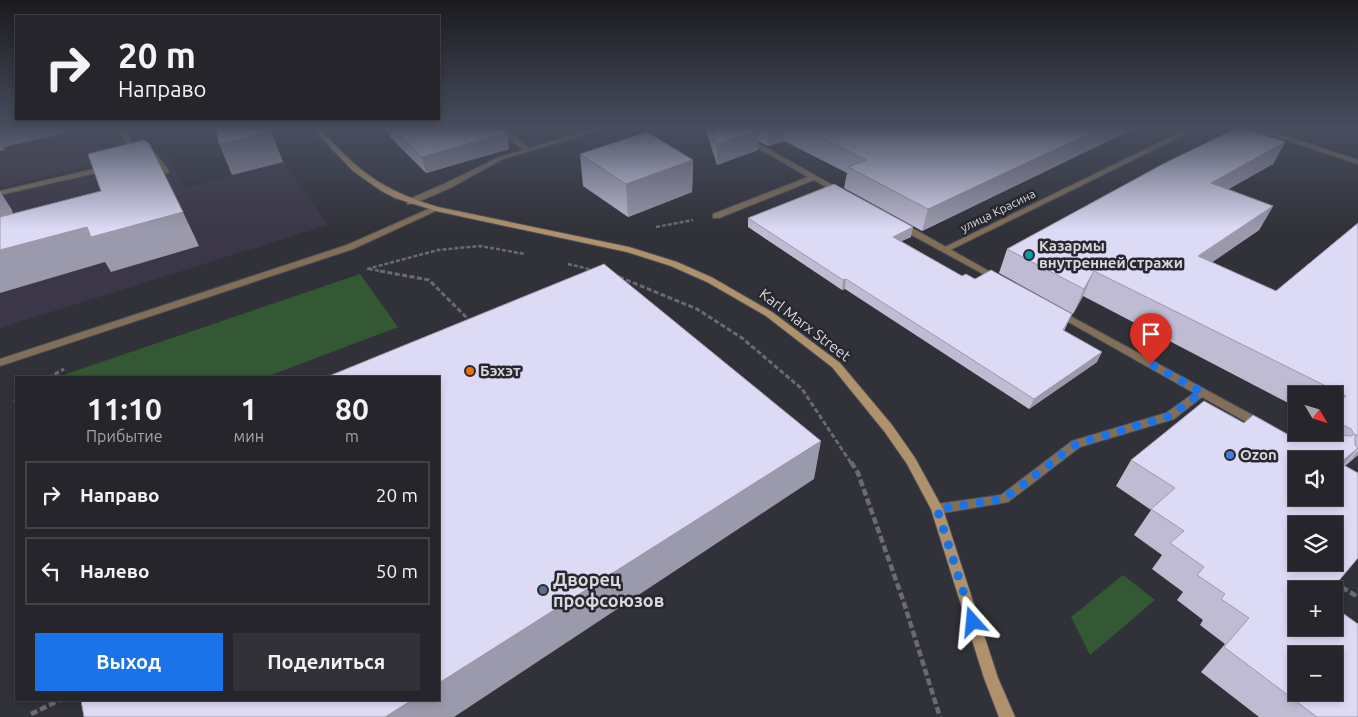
<!DOCTYPE html>
<html lang="ru">
<meta charset="utf-8">
<style>
:root{--surface:#25252b;--page:#313137;--text:#f1f3f6;--muted:#a3a5a9;--line:#424247;--accent:#1a73e8}
body{margin:0;font-family:Ubuntu,sans-serif;background:var(--page);color:var(--text);height:100vh;display:flex;flex-direction:column;font-size:19px;white-space:nowrap}
*{box-sizing:border-box;margin:0}
p{font-size:16px;color:var(--muted)}
.icon{flex:none;width:28px;height:28px;fill:none;stroke:currentColor;stroke-width:2;stroke-linecap:round;stroke-linejoin:round}
.map{position:relative;flex:1;overflow:hidden}
.sheet{position:absolute;left:15px;top:376px;width:425px;height:325px;display:flex;flex-direction:column;background:var(--surface);border-radius:0px;box-shadow:0 2px 8px #0003,0 0 0 1px var(--line)}
.sheet>*{flex:none}
.top-card{position:absolute;left:15px;top:15px;width:425px;height:105px;border-radius:0px;box-shadow:0 2px 8px #0003,0 0 0 1px var(--line);background:#25252b;color:var(--text);overflow:hidden}
.needle{width:32px;rotate:128deg}
.buttons{position:absolute;left:1288px;top:386px;display:grid;gap:10px}
.buttons a{display:grid;place-items:center;width:55px;height:55px;border-radius:0px;background:var(--surface);box-shadow:0 2px 8px #0003,0 0 0 1px var(--line);font-size:25px}
.pin{position:absolute;display:grid;place-items:center;width:42px;height:42px;color:#fff;margin:-51px -21px;border-radius:50% 50% 50% 0;rotate:-45deg;box-shadow:0 0 5px #0007}
.pin .icon{rotate:45deg}
.me{position:absolute;width:55px;margin:-28px;rotate:342deg;stroke-linejoin:round;filter:drop-shadow(0 0 4px #0008)}
.turn{display:flex;align-items:center;gap:18px;height:105px;padding:0 20px;font-size:22px}
.turn .icon{width:65px;height:65px;stroke-width:2.5}
.turn b{display:block;font-size:35px;line-height:42px}
.eta{display:flex;justify-content:space-evenly;align-items:center;height:85px;text-align:center}
.eta b{font-size:30px;font-weight:700;line-height:35px}
.button{display:flex;gap:10px;margin-top:auto;padding:10px 20px}
.button a{flex:1;height:58px;border-radius:0px;background:var(--accent);color:#fff;font-size:20px;font-weight:700;line-height:58px;text-align:center}
.button a+a{background:var(--page);color:var(--text)}
ul{padding:0;list-style:none}
li{display:flex;align-items:center;gap:15px;height:68px;margin:0 10px 8px;padding:0 10px;border:2px solid var(--line);border-radius:0px}
li div{flex:1}
li b{display:block;font-size:19px}
li em{font-style:normal}
.map>svg:first-child{display:block}
.commercial{fill:#3b3748}
.education{fill:#3f3545}
.green{fill:#355834}
.lines{fill:none;stroke-linecap:round;stroke-linejoin:round}
.lane-casing{stroke:#4f4f57;stroke-width:2}
.street-casing{stroke:#4f4f57;stroke-width:2}
.secondary-casing{stroke:#4f4f57;stroke-width:2}
.path-far2{stroke:#6a6a71;stroke-width:2.5;stroke-dasharray:4 2;stroke-linecap:butt}
.path-far1{stroke:#6a6a71;stroke-width:3;stroke-dasharray:5 2.5;stroke-linecap:butt}
.path{stroke:#6a6a71;stroke-width:4.5;stroke-dasharray:7 3;stroke-linecap:butt}
.lane{fill:#826f58;fill-rule:evenodd}
.street{fill:#826f58;fill-rule:evenodd}
.secondary{fill:#af916b;fill-rule:evenodd}
.wall{fill:#bebbd3}
.shaded-wall{fill:#9b99ac}
.building{fill:#dddaf5;stroke:#9b99ac;fill-rule:evenodd}
.route{stroke:#1a73e8;stroke-width:9;stroke-dasharray:0 16.2}
.culture-dot{fill:#0f9aa8;stroke:#27272f;stroke-width:2}
.food-dot{fill:#e8710a;stroke:#27272f;stroke-width:2}
.shop-dot{fill:#3f7fe0;stroke:#27272f;stroke-width:2}
.service-dot{fill:#5c6f8a;stroke:#27272f;stroke-width:2}
.labels{text-anchor:middle;stroke-width:5;stroke-linejoin:round;paint-order:stroke}
.far-street-label{font-size:12px;fill:#d8d8dd;stroke:#27272f}
.poi-label{font-size:15px;font-weight:bold;fill:#d8d8dd;stroke:#27272f;text-anchor:start}
.street-label{font-size:15px;fill:#d8d8dd;stroke:#27272f}
.near-poi-label{font-size:18px;font-weight:bold;fill:#d8d8dd;stroke:#27272f;text-anchor:start}
</style>
<div class="map">
<svg width="1358" height="717" viewBox="0 0 1358 717">
<rect width="100%" height="100%" fill="#313139"/>
<path class="commercial" d="M165,153L186,188L283,162L328,225L0,328V191Z"/>
<path class="education" d="M0,128H91L104,163L0,188Z"/>
<g class="green">
<path d="M360,274L398,327L266,377H61L69,373Z"/>
<path d="M1123,575L1155,600L1090,655L1071,617Z"/>
</g>
<g class="lines">
<defs>
<g id="lane">
<path d="M119,128H125L137,155L136,156L131,155Z"/>
<path d="M495,128H503L529,148L597,128H608L503,159L450,188L413,204H407V200L444,184L499,157L523,150Z"/>
<path d="M723,128H731L845,192L844,194H838L814,180L719,218H713V214L808,177Z"/>
<path d="M155,154L157,155L169,171L168,173H162L153,159L142,161L139,159Z"/>
<path d="M106,166L110,168L109,170L0,195V191Z"/>
<path d="M899,224H905L1003,279L999,282L996,281L899,228Z"/>
<path d="M1059,310L1265,422L1267,425L1265,428H1257L1202,397L1174,419L1080,447L1008,502L937,514L933,512L931,509L933,506L937,504L1001,495L1072,441L1166,413L1194,393L1056,315L1054,313L1056,311Z"/>
</g>
<g id="street">
<path d="M1189,128H1198L948,251H942L941,249Z"/>
<path d="M1250,128H1261L1358,160V164Z"/>
<path d="M433,207H439L440,209L353,249L0,366V359L347,245Z"/>
</g>
<path id="secondary" d="M312,128H319C358,171 381,190 438,207L629,247L677,262L713,278L772,312L840,363L892,425L915,458L943,509L998,678L1015,717H999L984,678L931,509L907,464L884,431L832,367L766,316L707,282L671,266L627,252L436,211L395,198L380,190L353,171Z"/>
</defs>
<use href="#lane" class="lane-casing"/>
<use href="#street" class="street-casing"/>
<use href="#secondary" class="secondary-casing"/>
<g class="path-far2">
<path d="M656,227L693,220"/>
<path d="M568,264L593,270"/>
<path d="M367,269L438,250L480,246L525,254"/>
<path d="M369,269L386,272"/>
</g>
<g class="path-far1">
<path d="M380,271L429,280L470,321"/>
<path d="M619,277L697,309L742,338L802,389L851,463"/>
<path d="M48,378L64,369"/>
<path d="M14,402L16,400"/>
</g>
<g class="path">
<path d="M851,462L858,473L903,600L940,717"/>
<path d="M1333,582L1358,597"/>
<path d="M31,714L60,700"/>
</g>
<use href="#lane" class="lane"/>
<use href="#street" class="street"/>
<use href="#secondary" class="secondary"/>
</g>
<g class="wall">
<path d="M384,128H500L509,149L426,173L390,137L389,133Z"/>
<path d="M705,128H1135L922,231L844,188L847,173L784,141L768,146L758,141V150L717,165Z"/>
<path d="M1285,142L1273,164L1228,189L1273,206L1259,230L1212,262L1276,291L1358,223V455L1345,466L1343,465L1296,590L1358,717H1259L1201,672L1225,644L1200,625L1203,620L1177,600L1183,592L1152,569L1162,555L1134,535L1151,510L1116,486L1131,460L1244,423L1296,439L1304,432H1334V395H1296V407L1083,296L1073,314L999,273L1007,249Z"/>
<path d="M580,154L693,160L692,192L628,217L583,186Z"/>
<path d="M748,218L911,237L901,241L962,276L975,279L1072,314L1064,331L1097,362L1029,409L845,289L842,290L748,227Z"/>
</g>
<g class="shaded-wall">
<path d="M0,128H65L66,133L4,147L5,150L0,151Z"/>
<path d="M770,128H785L784,141L768,146Z"/>
<path d="M1101,128H1135L922,231L928,209Z"/>
<path d="M759,130L758,150L717,165V144Z"/>
<path d="M271,131L283,162L232,175L219,144Z"/>
<path d="M507,133L509,149L426,173L422,157Z"/>
<path d="M1285,142L1273,164L1199,206L1211,183Z"/>
<path d="M693,160L692,192L628,217L626,184Z"/>
<path d="M0,191L12,210L18,245L87,227L183,212L199,246L111,272L105,262L0,293Z"/>
<path d="M1273,206L1259,230L1185,281L1198,256Z"/>
<path d="M913,227L911,237L891,246L893,237Z"/>
<path d="M1094,271L1083,296L1073,314L1084,289Z"/>
<path d="M846,279L845,289L842,290L843,280Z"/>
<path d="M1102,352L1097,362L1029,409L1034,399Z"/>
<path d="M821,441L814,479L454,717H385L412,700H439V683Z"/>
<path d="M1358,448L1336,474L1340,463Z"/>
<path d="M1358,451V455L1345,466Z"/>
</g>
<g class="building">
<path d="M216,128H269L271,131L219,144Z"/>
<path d="M393,128H500L507,133L422,157Z"/>
<path d="M712,128H756L759,130L717,144Z"/>
<path d="M802,128H1101L928,209L848,167L866,160Z"/>
<path d="M1237,128H1245L1285,142L1211,183L1273,206L1198,256L1276,291L1358,223V436L1355,434V445L1358,448L1340,463L1358,473V558L1331,590H1296V628H1334V607L1358,624V717H1317L1224,647L1249,618L1221,599L1225,594L1197,575L1204,567L1170,543L1184,531L1151,509L1175,488L1131,460L1204,401L1244,423L1253,415L1296,439L1304,432H1330L1335,435L1352,436L1354,434L1351,429L1334,420V407L1346,396L1094,271L1084,289L1007,249L1163,164ZM1296,460H1334V498H1296ZM1296,525H1334V562H1296ZM1296,655H1334V692H1296Z"/>
<path d="M647,132L693,160L626,184L580,154Z"/>
<path d="M144,140L149,143L183,212L91,237L87,227L0,250V217L101,191L88,154Z"/>
<path d="M834,184L913,227L893,237L962,276L966,274L975,279L991,270L1072,314L1063,330L1102,352L1034,399L846,279L843,280L748,218Z"/>
<path d="M604,264L821,441L439,683V378H324Z"/>
<path d="M81,700H412L385,717H84Z"/>
</g>
<linearGradient id="sky" x2="0" y2="1"><stop stop-color="#1b1b1f"/><stop offset="0.56" stop-color="#484e5f"/><stop offset="1" stop-color="#484e5f" stop-opacity="0"/></linearGradient>
<rect width="1358" height="229" fill="url(#sky)"/>
<g class="lines">
<path class="route" d="M973,622L937,509L1004,499L1076,444L1170,416L1202,392L1151,364"/>
</g>
<circle class="culture-dot" cx="1029" cy="255" r="5"/>
<circle class="food-dot" cx="470" cy="371" r="5"/>
<circle class="shop-dot" cx="1230" cy="455" r="5"/>
<circle class="service-dot" cx="543" cy="590" r="5"/>
<g class="labels">
<g class="far-street-label">
<text transform="translate(998 211) rotate(-26)" y="4">улица Красина</text>
</g>
<g class="poi-label">
<text x="1039" y="251">Казармы<tspan x="1039" dy="17">внутренней стражи</tspan></text>
<text x="480" y="376">Бэхэт</text>
<text x="1240" y="460">Ozon</text>
</g>
<g class="street-label">
<text transform="translate(805 325) rotate(37)" y="5">Karl Marx Street</text>
</g>
<g class="near-poi-label">
<text x="553" y="586">Дворец<tspan x="553" dy="21">профсоюзов</tspan></text>
</g>
</g>
</svg>
<div class="buttons">
<a><svg class="needle" viewBox="-14 -14 28 28"><path d="M0-13l5 13h-10z" fill="#e53935"/><path d="M0 13l5-13h-10z" fill="#a3a5a9"/></svg></a>
<a><svg class="icon" aria-label="sound" viewBox="0 0 24 24"><path d="M4 9h4l5-4v14l-5-4H4zM17 9q2 3 0 6"/></svg></a>
<a><svg class="icon" aria-label="layers" viewBox="0 0 24 24"><path d="M12 4l9 5-9 5-9-5zM3 14l9 5 9-5"/></svg></a>
<a>+</a>
<a>−</a>
</div>
<div class="pin" style="left:1151px;top:364px;background:#d93025"><svg class="icon" aria-label="arrive" viewBox="0 0 24 24"><path d="M6 21V4h12l-3 4 3 4H6"/></svg></div>
<svg class="me" style="left:973px;top:622px" viewBox="-20 -20 40 40"><path d="M0-17L14 15 0 8-14 15z" fill="#1a73e8" stroke="#fff" stroke-width="4"/></svg>
<div class="top-card">
<div class="turn"><svg class="icon" aria-label="right" viewBox="0 0 24 24"><path d="M7 20v-9h11M14 6l5 5-5 5"/></svg><div><b>20 m</b>Направо</div></div>
</div>
<section class="sheet">
<div class="eta">
<div><b>11:10</b><p>Прибытие</p></div>
<div><b>1</b><p>мин</p></div>
<div><b>80</b><p>m</p></div>
</div>
<ul>
<li><svg class="icon" aria-label="right" viewBox="0 0 24 24"><path d="M7 20v-9h11M14 6l5 5-5 5"/></svg><div><b>Направо</b></div><em>20 m</em></li>
<li><svg class="icon" aria-label="left" viewBox="0 0 24 24"><path d="M17 20v-9H6M10 6l-5 5 5 5"/></svg><div><b>Налево</b></div><em>50 m</em></li>
</ul>
<div class="button"><a>Выход</a><a>Поделиться</a></div>
</section>
</div>
